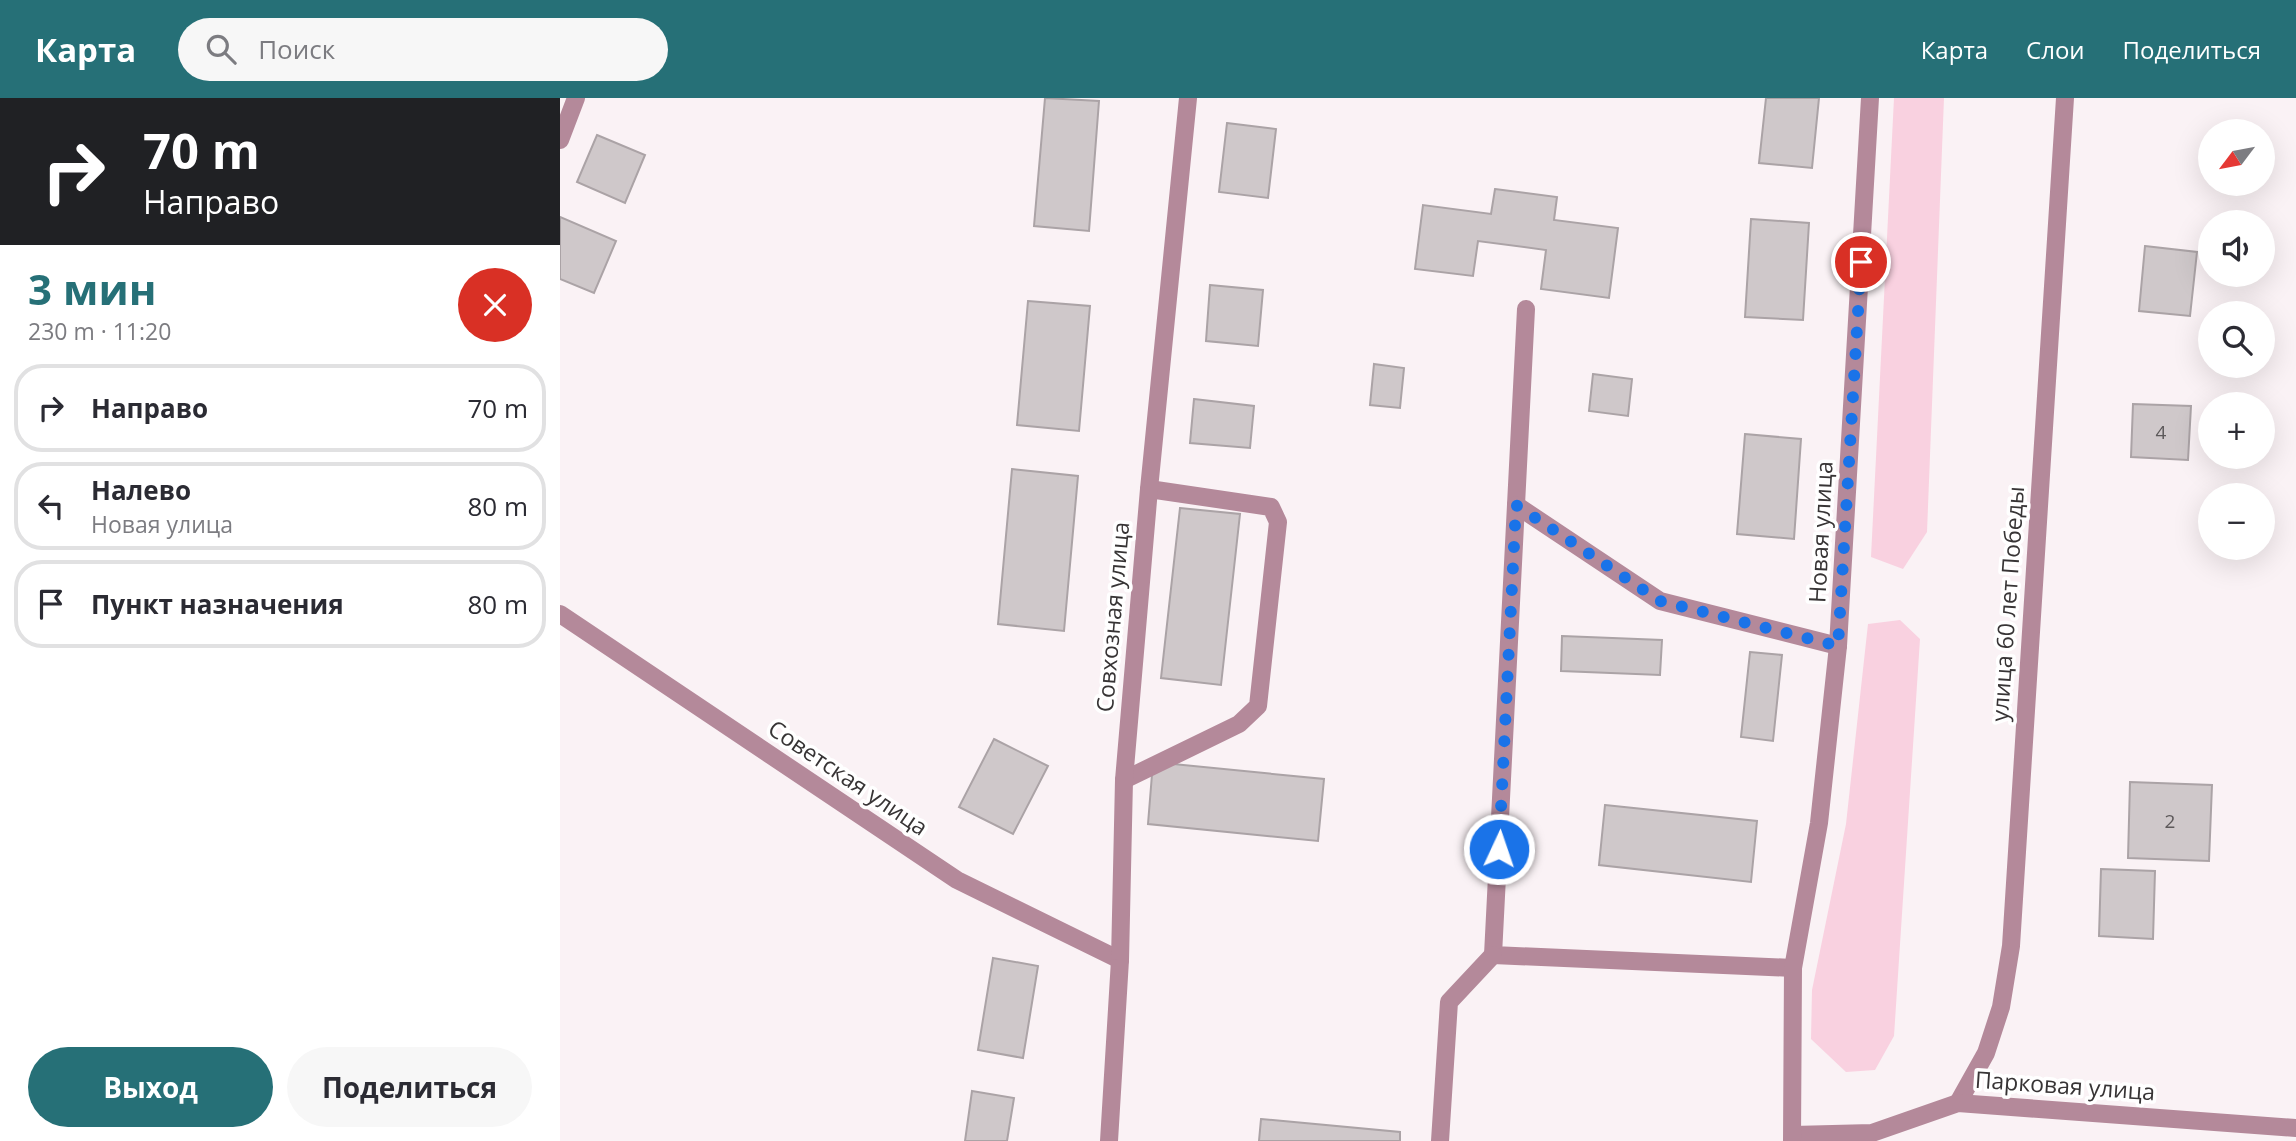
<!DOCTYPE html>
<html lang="ru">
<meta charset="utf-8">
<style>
:root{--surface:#fff;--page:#f7f7f7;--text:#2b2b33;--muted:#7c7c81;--line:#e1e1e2;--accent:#267077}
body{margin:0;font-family:"Open Sans",sans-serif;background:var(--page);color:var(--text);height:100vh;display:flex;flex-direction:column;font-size:26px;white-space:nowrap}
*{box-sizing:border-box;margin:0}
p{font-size:23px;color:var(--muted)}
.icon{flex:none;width:38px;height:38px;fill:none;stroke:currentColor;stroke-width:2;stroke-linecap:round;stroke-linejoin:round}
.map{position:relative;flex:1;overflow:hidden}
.side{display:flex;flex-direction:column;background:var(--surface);width:560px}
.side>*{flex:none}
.banner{background:#202124;color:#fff;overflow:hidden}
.needle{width:46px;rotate:238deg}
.fabs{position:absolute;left:1638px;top:21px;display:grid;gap:14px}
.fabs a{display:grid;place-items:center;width:77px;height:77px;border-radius:50%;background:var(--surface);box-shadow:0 7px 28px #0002;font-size:35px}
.pin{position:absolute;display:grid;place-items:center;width:60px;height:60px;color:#fff;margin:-30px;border:4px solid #fff;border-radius:50%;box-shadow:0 2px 7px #0007}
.me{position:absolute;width:77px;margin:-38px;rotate:3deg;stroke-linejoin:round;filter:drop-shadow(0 0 5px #0008)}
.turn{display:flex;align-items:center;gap:24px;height:147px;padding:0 28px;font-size:32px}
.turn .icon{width:91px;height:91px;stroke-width:2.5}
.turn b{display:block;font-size:49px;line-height:60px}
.round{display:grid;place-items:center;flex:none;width:74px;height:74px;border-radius:37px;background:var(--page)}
.summary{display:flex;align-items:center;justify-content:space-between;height:119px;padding:0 28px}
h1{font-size:42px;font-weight:700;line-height:52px;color:var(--accent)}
.action{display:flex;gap:14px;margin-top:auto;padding:14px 28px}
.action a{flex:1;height:80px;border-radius:42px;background:var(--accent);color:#fff;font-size:28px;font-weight:700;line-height:80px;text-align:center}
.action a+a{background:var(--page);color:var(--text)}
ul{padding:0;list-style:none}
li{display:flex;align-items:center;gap:21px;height:88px;margin:0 14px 10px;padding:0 14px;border:4px solid var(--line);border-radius:28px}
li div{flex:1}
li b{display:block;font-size:26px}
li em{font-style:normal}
header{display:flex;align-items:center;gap:42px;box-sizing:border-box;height:98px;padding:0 35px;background:var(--accent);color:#fff}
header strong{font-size:33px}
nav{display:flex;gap:38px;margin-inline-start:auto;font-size:24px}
.search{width:490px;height:63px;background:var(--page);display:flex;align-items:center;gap:18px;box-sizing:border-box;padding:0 24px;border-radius:38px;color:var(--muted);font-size:26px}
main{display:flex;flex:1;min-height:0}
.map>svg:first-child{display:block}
.green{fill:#f9d1e0}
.building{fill:#cfc8ca;stroke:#aba3a6;stroke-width:2}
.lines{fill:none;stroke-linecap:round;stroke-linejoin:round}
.minor{stroke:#b4899a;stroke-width:18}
.route{stroke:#1a73e8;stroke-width:12;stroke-dasharray:0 21.6}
.labels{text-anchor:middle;stroke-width:7;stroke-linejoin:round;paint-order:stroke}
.number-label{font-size:19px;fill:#5d595a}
.street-label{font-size:23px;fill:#373435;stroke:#fff}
</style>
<header>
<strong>Карта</strong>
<div class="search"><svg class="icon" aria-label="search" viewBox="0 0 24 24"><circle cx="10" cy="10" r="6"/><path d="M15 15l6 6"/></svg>Поиск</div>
<nav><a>Карта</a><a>Слои</a><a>Поделиться</a></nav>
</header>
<main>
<section class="side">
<div class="banner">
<div class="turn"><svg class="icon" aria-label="right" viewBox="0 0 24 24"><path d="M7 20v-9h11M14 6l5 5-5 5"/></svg><div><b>70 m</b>Направо</div></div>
</div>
<div class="summary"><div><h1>3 мин</h1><p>230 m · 11:20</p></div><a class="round" style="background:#d93025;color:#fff"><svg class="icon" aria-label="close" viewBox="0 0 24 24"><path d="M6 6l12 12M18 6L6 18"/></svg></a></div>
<ul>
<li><svg class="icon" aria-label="right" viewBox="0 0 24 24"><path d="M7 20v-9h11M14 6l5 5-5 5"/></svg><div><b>Направо</b></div><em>70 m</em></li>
<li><svg class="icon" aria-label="left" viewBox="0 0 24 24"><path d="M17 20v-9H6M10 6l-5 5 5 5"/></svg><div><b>Налево</b><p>Новая улица</p></div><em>80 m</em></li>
<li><svg class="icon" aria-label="arrive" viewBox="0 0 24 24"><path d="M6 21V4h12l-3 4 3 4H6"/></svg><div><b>Пункт назначения</b></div><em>80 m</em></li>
</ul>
<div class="action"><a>Выход</a><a>Поделиться</a></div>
</section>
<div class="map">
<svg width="1736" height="1043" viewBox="0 0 1736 1043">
<rect width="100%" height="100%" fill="#faf2f5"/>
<g class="green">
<path d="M1334,0H1384L1367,434L1343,471L1311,459Z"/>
<path d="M1340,522L1360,541L1334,938L1315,972L1286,974L1251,941L1252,892L1286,726L1308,526Z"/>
</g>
<g class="building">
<path d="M485,0L539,3L529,133L474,128Z"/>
<path d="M1206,0H1259L1252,70L1199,65Z"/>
<path d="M667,25L716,31L708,100L659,94Z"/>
<path d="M37,37L85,57L65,105L17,84Z"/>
<path d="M935,91L997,99L994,122L1058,130L1049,200L981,191L986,152L918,143L913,178L855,171L863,107L931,116Z"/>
<path d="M0,119L56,143L34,195L0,181Z"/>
<path d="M1191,121L1249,125L1243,222L1185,219Z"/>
<path d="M1585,148L1637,154L1630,218L1579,213Z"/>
<path d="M650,187L703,192L698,248L646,243Z"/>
<path d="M468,203L530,208L519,333L457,327Z"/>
<path d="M814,266L844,270L840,310L810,307Z"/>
<path d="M1033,276L1072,281L1068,318L1029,313Z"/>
<path d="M634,301L694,308L690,350L630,345Z"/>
<path d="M1573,306L1631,308L1628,362L1571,359Z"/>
<path d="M1185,336L1241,341L1234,441L1177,436Z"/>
<path d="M452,371L518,378L504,533L438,526Z"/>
<path d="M620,410L680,416L661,587L601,580Z"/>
<path d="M1002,538L1102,542L1100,577L1001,573Z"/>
<path d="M1190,554L1222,557L1213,643L1181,639Z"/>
<path d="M434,641L488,668L453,736L399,709Z"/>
<path d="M593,664L764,681L758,743L588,726Z"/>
<path d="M1570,684L1652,687L1649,763L1568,760Z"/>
<path d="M1045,707L1197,723L1191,784L1039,767Z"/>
<path d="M1541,771L1595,773L1593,841L1539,838Z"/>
<path d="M433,860L478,868L463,960L418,952Z"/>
<path d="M412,993L454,1000L447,1043H405Z"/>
<path d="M701,1021L840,1034V1043H699Z"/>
</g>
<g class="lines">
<g class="minor">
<path d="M0,42L16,0"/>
<path d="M966,211L933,857L1233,870"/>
<path d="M956,407L1100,503L1278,548"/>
<path d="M0,516L397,782L560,862"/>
<path d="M564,682L679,626L698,608L718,424L711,409L589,391"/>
<path d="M1398,1005L1426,955L1441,909L1451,848L1505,0"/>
<path d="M1233,1037L1312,1035L1398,1005L1736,1030"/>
<path d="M549,1043L560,862L564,682L589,391L628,0"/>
<path d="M880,1043L889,904L933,857"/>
<path d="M1232,1043L1233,870L1259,725L1278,548L1310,0"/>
</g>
</g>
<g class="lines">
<path class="route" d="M939,751L956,407L1100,503L1278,548L1301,164"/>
</g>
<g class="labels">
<g class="number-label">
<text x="1601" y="341">4</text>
<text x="1610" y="730">2</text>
</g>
<g class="street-label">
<text transform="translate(1261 434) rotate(-87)" y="8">Новая улица</text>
<text transform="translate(1448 506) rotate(-86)" y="8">улица 60 лет Победы</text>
<text transform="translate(553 519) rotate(-85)" y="8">Совхозная улица</text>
<text transform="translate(288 680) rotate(34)" y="8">Советская улица</text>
<text transform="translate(1505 988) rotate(4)" y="8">Парковая улица</text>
</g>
</g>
</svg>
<div class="fabs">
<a><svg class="needle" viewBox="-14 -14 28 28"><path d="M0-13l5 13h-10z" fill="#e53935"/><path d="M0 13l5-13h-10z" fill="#7c7c81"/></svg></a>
<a><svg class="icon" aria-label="sound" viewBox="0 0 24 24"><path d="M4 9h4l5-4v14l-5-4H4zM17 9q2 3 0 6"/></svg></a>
<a><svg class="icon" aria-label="search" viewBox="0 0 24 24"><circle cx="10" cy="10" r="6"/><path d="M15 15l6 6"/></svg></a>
<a>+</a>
<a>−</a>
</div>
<div class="pin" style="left:1301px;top:164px;background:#d93025"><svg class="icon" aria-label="arrive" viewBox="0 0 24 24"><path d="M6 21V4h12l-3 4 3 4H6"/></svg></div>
<svg class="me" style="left:939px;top:751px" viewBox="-20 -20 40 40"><circle r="17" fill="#1a73e8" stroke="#fff" stroke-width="3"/><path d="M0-11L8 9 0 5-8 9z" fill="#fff"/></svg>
</div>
</main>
